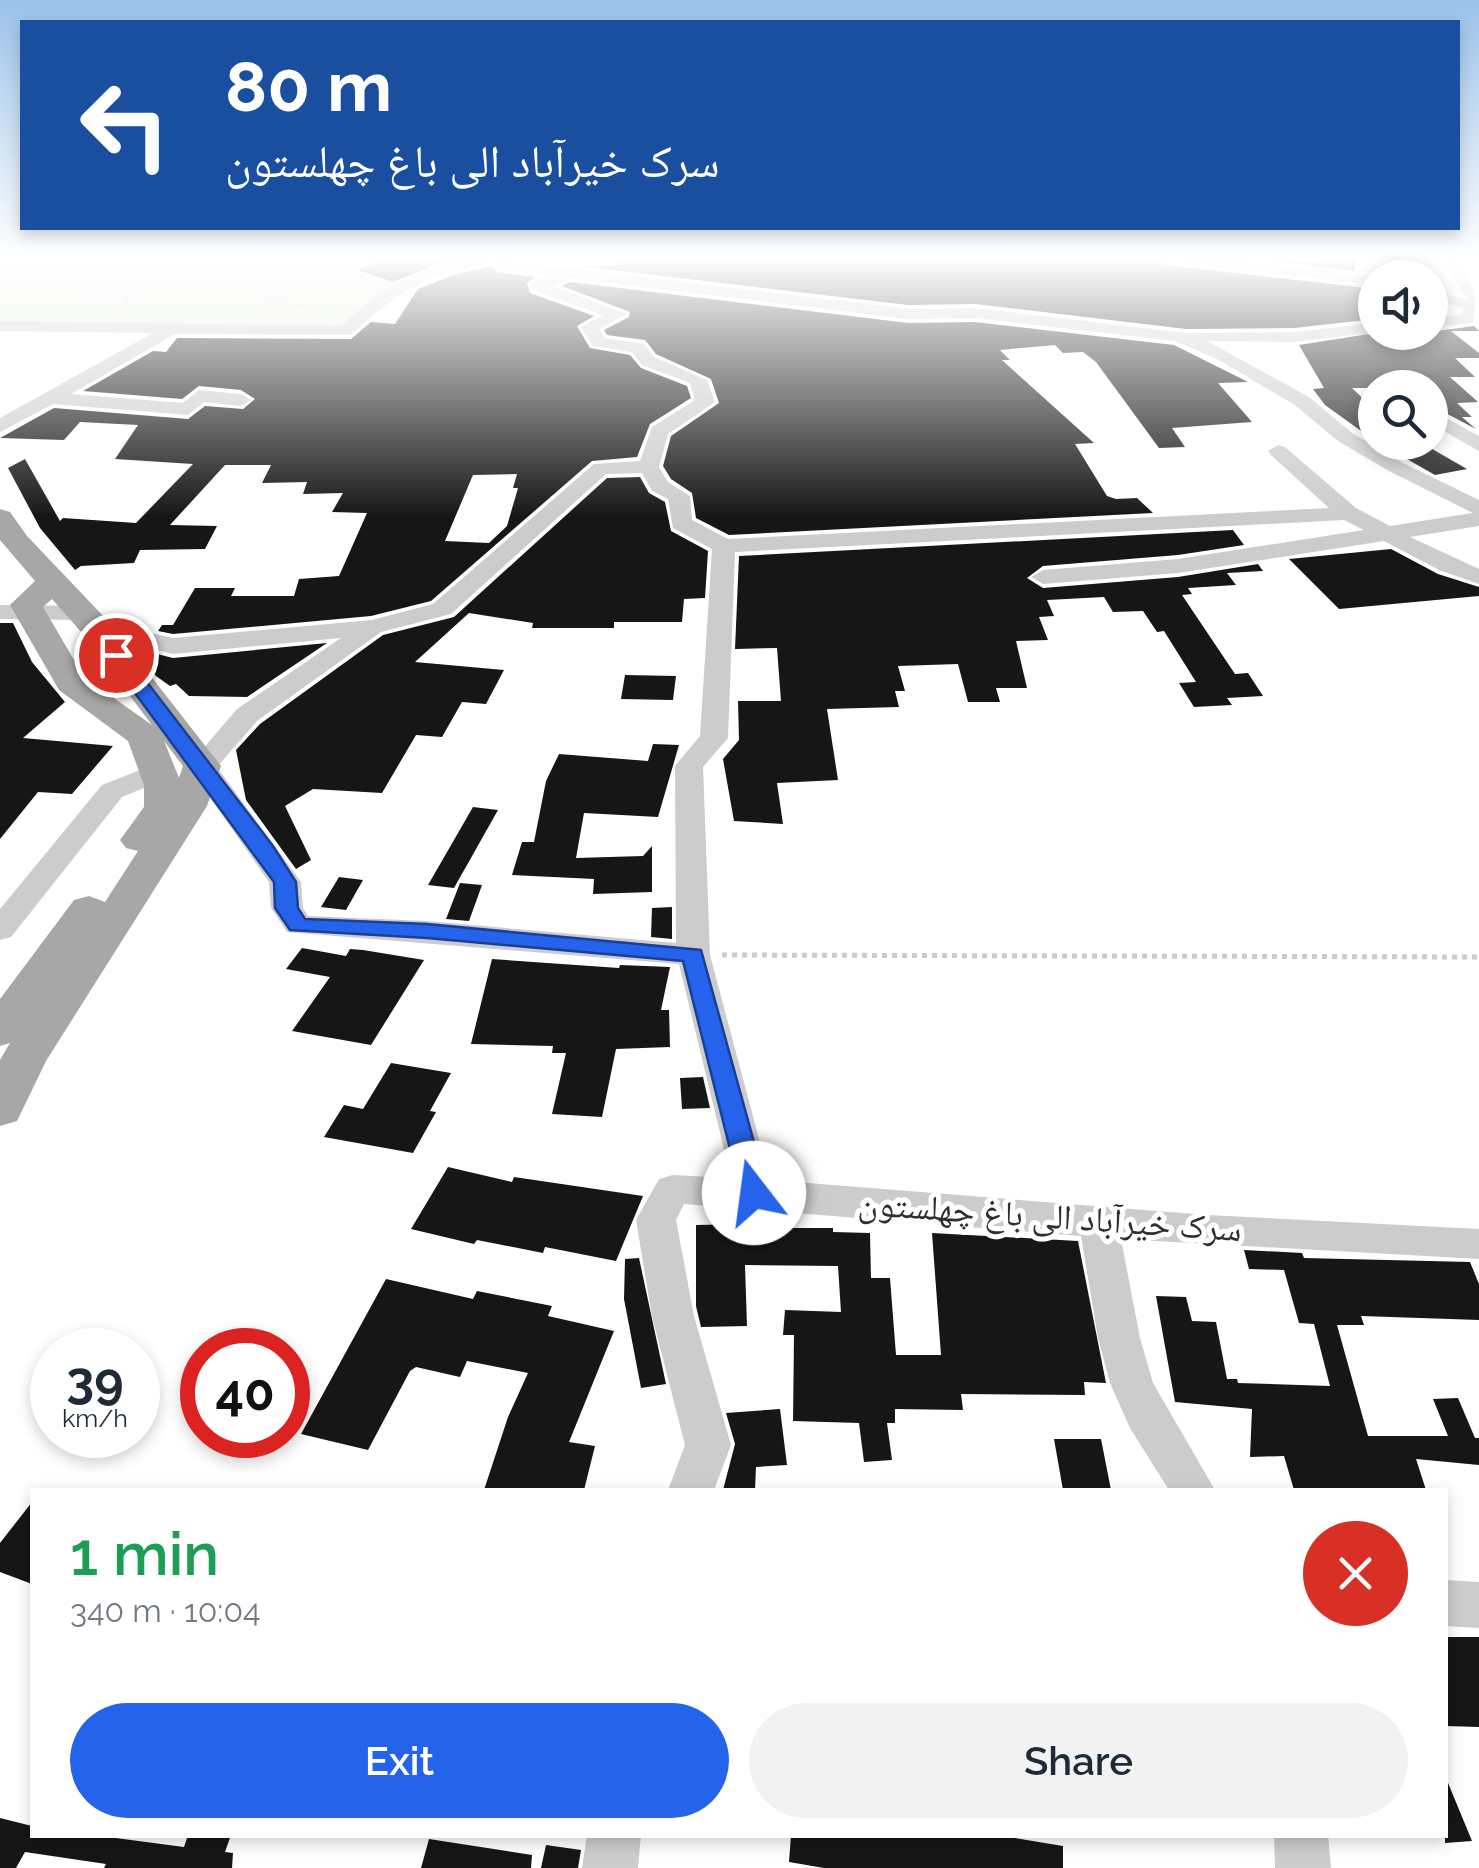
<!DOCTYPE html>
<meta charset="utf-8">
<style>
:root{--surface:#fff;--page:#f2f2f3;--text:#1f2937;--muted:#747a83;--accent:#2563eb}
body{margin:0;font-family:Raleway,"Noto Naskh Arabic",sans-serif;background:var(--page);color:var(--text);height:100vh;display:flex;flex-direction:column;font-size:38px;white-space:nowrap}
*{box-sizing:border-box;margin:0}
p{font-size:32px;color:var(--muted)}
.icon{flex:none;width:55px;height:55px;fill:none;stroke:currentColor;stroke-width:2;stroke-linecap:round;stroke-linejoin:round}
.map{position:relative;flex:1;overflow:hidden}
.drawer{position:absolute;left:30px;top:1488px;width:1418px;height:350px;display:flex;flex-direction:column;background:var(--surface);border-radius:0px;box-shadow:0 5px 15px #0003}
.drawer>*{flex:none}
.banner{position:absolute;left:20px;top:20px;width:1440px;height:210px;border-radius:0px;box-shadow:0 5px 15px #0003;background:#1a4fa0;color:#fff;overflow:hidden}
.buttons{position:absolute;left:1358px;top:260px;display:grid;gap:20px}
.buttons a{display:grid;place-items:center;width:90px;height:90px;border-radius:50%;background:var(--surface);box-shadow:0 5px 15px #0003;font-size:50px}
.speed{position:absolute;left:30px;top:1328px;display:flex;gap:20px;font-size:50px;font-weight:700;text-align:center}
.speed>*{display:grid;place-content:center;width:130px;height:130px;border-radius:50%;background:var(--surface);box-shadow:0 5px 15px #0003;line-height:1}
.speed small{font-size:25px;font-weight:400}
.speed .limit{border:15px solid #d22;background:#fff;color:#111}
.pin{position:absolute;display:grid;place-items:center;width:85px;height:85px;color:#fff;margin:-42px;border:5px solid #fff;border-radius:50%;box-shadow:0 2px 10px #0007}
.me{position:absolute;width:110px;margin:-55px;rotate:345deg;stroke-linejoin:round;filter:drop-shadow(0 0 8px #0008)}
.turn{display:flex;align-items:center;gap:35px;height:210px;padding:0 40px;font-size:45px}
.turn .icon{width:130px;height:130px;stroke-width:2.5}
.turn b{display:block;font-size:70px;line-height:85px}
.round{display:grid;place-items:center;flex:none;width:105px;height:105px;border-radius:52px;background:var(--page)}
.headline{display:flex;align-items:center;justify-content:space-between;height:170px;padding:0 40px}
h1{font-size:60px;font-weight:600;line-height:75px;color:#1e9e55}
.button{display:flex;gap:20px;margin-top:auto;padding:20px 40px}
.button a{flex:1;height:115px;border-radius:60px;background:var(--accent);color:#fff;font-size:40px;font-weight:600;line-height:115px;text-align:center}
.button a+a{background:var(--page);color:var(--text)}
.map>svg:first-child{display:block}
.green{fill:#e2eddc}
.building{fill:#161616;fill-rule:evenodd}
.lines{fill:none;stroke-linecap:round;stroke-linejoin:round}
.path-far1{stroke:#ccc;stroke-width:2.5;stroke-dasharray:2.5 2.5;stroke-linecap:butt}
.path{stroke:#ccc;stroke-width:5;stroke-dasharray:5 5;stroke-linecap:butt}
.minor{fill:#ccc;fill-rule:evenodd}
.major{fill:#a7a7a7;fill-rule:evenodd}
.route{fill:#2563eb;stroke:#184099;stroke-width:2.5}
.labels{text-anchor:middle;stroke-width:10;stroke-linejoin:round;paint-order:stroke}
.street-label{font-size:35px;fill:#2f2f2f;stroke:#fff}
</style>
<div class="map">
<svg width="1479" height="1868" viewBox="0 0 1479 1868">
<rect width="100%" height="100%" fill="#fff"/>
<path class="green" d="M0,256H464L458,263L415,269L344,330L0,326Z"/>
<g class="building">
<path d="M389,256H457L393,282L358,270Z"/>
<path d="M650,256H1153L1165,265L1375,289V319L1294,328L1186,329L975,304L908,305L579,266H614L625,258L646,260Z"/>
<path d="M1235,256H1275L1274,259L1317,263L1323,256H1357L1355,271Z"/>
<path d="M493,266L497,272L535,277L527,283L530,293L594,316L577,326L590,348L630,355L641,368L687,386L691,398L650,424L637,457L592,461L431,601L371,616L173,634L158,631L162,625H173L195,588H235L231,596H294L299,579L339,576L367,513L332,512L343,493L303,494L307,482L262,483L271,465H225L170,525L217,526L205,549L140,550L134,563L81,566L75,570L40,528L8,468L25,459L60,521L63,518L136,523L193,464L115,459L138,425L80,422L64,440L0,438L54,408L188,419L205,406L243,409L255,399L241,390L199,386L182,399L83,391L153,351L166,352L177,338L351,339L371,322L395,324L418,289L453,275ZM517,474L513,488H518L507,526L489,543L445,541L473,475Z"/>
<path d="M570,282L908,323L975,322L1174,345L1248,382L1218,383L1252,422L1172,428L1185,447L1159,448L1096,362L1083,352L1063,353L1055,345L1000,350L1010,360H1002L1094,443L1075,444L1107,496L1116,499L1137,498L1153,513L729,535L696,518L692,493L671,479L663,466L671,436L719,403L711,379L656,354L645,340L607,335L604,330L629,317L630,312L562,286Z"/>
<path d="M1474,326L1479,331H1451L1479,353V358H1455L1475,377H1450L1478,402L1457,403L1472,417H1462L1476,429L1430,405V388H1352L1375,410V441L1325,405L1313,389L1324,388L1299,345L1381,332H1430Z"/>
<path d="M1377,442H1420L1467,469L1435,475Z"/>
<path d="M640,477L649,493L665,502L671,531L708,551L705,598L684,599L682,622H614V628H532L533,623L469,613L415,662L504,670L486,704L462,702L442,737L416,735L382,793L313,789L285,806L311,860L296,869L246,800L236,750L260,724L383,635L454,617L607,478Z"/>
<path d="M1233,530L1244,545L1178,555L1043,566L1027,578L1043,588L1178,577L1258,564L1263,571L1227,573L1236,585L1188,588L1192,594L1182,595L1235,674L1248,673L1263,696L1227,698L1232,705L1194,707L1179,683L1196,682L1164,631L1157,632L1143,611L1113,612L1104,597L1047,600L1054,616L1039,617L1048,640L1016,641L1027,688H996L1000,702H968L958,664L898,666L905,691H895L899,707L827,709L838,780L777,783L783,824L734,821L723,759L739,740L738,701H781L777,648L735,649L739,556Z"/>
<path d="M1391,549L1438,574L1479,587V596L1339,609L1289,559Z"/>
<path d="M0,623H13L32,662L65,702L23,738L113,746L72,794L38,792L0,839Z"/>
<path d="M327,643L247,697L189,696L176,684L170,686L156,676L138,654L145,651L173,658Z"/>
<path d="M625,675L676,676L673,700L621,699Z"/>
<path d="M653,744L679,745L658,817L584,813L576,858L643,856L652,846V892L593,894L594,879L512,875L522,842H534L546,781L559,754L648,761Z"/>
<path d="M473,807L498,810L454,888L428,885Z"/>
<path d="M339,877L363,880L346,910L321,907Z"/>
<path d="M460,883L482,885L469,921L446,919Z"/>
<path d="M672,907V939L651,937L652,908Z"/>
<path d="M302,948L346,956L350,949L363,950L424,960L371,1045L292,1031L330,977L286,969Z"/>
<path d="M492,959L619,968L620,965L670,967L661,1010H669L670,1047L616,1049L602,1117L552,1114L566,1053H552L553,1046L471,1044Z"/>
<path d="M391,1063L451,1073L430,1111L436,1112L413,1153L324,1137L344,1105L363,1109Z"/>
<path d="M703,1077L710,1108L682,1109L680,1078Z"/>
<path d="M448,1167L512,1182L514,1177L643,1196L616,1261L545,1247L543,1253L477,1240L474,1244L411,1229Z"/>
<path d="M743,1224V1228H833V1232L870,1233L871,1278H890L896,1355H941L932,1233L1078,1241L1106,1383L1084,1382L1085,1395L961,1394L963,1410L895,1409V1423H887L892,1460L864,1462L859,1423L793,1421L794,1335H783L785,1310L841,1312L838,1266L745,1265L747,1326L701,1327L696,1306V1225Z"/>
<path d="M1244,1250L1302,1253L1304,1258L1470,1262L1479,1284V1320L1361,1316L1364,1325H1337L1368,1436H1448L1433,1399L1458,1398L1475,1438H1479V1465L1416,1459L1426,1490H1294L1284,1456L1250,1457L1252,1409L1175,1402L1156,1296L1186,1297L1192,1321L1216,1322L1227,1379H1237L1238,1383L1330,1386L1314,1324L1299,1323L1284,1270L1249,1269Z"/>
<path d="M639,1258L666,1384L641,1388L624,1299L625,1259Z"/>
<path d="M386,1279L473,1299L477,1291L552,1306L548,1316L614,1331L569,1442L595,1446L584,1490H484L508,1417L528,1373L467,1361L460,1377L416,1367L410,1371L368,1450L301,1434Z"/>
<path d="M780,1409L787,1465L756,1467L755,1490H723L735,1444L726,1413Z"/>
<path d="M1054,1439H1101L1111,1490H1063Z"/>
<path d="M32,1502V1584L0,1572V1543Z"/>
<path d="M1445,1637H1479V1727L1445,1726Z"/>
<path d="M1446,1778L1472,1841L1445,1843Z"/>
<path d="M0,1818L32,1826V1835H93L184,1847L188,1835H231L225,1852L233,1853L232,1868H104L106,1864L25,1852L16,1868H0Z"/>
<path d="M791,1835H996L1063,1846V1868H824L789,1862Z"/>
<path d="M429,1839L532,1855L531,1868H421Z"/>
<path d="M546,1845L581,1850L578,1868H541Z"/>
</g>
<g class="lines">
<g class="path-far1">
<path d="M42,256L32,266L36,276L79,288L128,291"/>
<path d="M139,256L194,270"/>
<path d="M276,304L317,307"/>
<path d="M128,309L125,296C172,263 233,261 285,283L288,291L281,299L257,310"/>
</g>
<path class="path" d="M722,955L1479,957"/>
<g class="minor">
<path d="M473,256H508L510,261L908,309L975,308L1186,333L1294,332L1375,323L1378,332L1294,342L1207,341L1309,397L1352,433L1403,463L1479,500V526L1410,537L1479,569V584L1439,570L1384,541L1178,573L1043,584L1031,577L1043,570L1178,559L1364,530L1344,520L735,552L728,738L703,767L710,955L770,1180L1207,1215L1479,1229V1259L1121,1239L1140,1338L1153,1383L1215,1490H1169L1130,1428L1110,1383L1098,1338L1081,1236L684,1204L676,1220L694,1316L731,1445L714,1490H668L685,1445L652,1316L636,1220L659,1179L673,1175L731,1178L679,964L287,932L271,908L269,882L188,766L237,709L341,638L173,654L86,632L83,627L95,620L173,638L372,620L433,604L594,464L640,461L652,427L695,400L690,383L642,365L632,352L593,346L581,327L603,315L531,289V283L548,275L498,268L495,262C430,273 399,290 351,335L175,334L71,394L183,403L199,390L241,394L251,400L241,406L204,402L188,415L53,404L0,432V418L153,333L0,331V321L341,326C382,288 418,267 473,256ZM569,278L908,319L975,318L1175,341L1217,359L1295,405L1338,441L1389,471L1473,513L1390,526L1356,508L1285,447L1278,445L1268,451L1271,455L1329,508L728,539L692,520L690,496L668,482L659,467L668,434L715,402L707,380L654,357L644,344L605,338L599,329L627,314L552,286ZM642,473L652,491L668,499L673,528L712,549L700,736L675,766L676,943L427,921L308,916L303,908L301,882L217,767L257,721L381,632L451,614L606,474Z"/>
<path d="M1157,256H1206L1381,278H1375V285L1165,261Z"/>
<path d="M1440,256H1456C1471,279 1479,297 1472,323L1430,328V318L1460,315L1463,308L1430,300V290L1467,299Z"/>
<path d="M1430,409L1479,436V451L1430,423Z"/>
<path d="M0,605L83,606L95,613L83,620L0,619Z"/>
<path d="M158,763L168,766L172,772L168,778L122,797L11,937L0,940V909L102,785Z"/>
<path d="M1445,1580L1479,1582V1628L1445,1626Z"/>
<path d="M587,1835H641L638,1868H582Z"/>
<path d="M1274,1835H1328L1331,1868H1275Z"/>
</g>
<path class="major" d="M0,509L10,512L27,536L107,620L221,766L207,806L46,1061L17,1121L0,1126V1060L10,1043L0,1046V999L74,900L89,896L105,902L138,851L126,848L120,840L144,807V785L128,741L59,690L10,605L35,581L0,540ZM52,599L83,634L152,725L84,677L43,607ZM164,741L183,766L179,778Z"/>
</g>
<linearGradient id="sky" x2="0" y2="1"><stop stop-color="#9bc2ea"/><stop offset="0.5" stop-color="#fff"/><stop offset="1" stop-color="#fff" stop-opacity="0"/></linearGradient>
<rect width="1479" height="517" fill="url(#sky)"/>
<path class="route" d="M116,649L123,651L273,846L296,882L298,908L305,919L427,924L701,950L768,1193L764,1200H745L741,1193L683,961L427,938L290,930L275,908L274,882L107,655Z"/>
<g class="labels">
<g class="street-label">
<text transform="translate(1050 1216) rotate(4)" y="12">سرک خیرآباد الی باغ چهلستون</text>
</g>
</g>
</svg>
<div class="buttons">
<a><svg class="icon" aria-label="sound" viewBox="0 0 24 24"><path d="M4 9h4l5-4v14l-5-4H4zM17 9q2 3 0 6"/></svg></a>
<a><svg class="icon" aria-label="search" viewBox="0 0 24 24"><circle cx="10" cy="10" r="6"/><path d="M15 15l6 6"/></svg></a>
</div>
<div class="speed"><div>39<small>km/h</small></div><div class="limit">40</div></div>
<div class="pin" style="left:116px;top:655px;background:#d93025"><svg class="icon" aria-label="arrive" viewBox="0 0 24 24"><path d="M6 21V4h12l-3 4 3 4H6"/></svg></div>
<svg class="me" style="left:754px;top:1193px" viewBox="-20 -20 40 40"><circle r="19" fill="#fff"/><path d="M0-13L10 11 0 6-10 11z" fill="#2563eb"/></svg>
<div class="banner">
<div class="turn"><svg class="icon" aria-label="left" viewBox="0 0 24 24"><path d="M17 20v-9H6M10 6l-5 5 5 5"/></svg><div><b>80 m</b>سرک خیرآباد الی باغ چهلستون</div></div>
</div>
<section class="drawer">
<div class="headline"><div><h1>1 min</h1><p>340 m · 10:04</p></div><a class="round" style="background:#d93025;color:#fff"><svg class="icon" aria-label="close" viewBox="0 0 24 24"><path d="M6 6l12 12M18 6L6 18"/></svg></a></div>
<div class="button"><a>Exit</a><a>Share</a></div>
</section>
</div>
